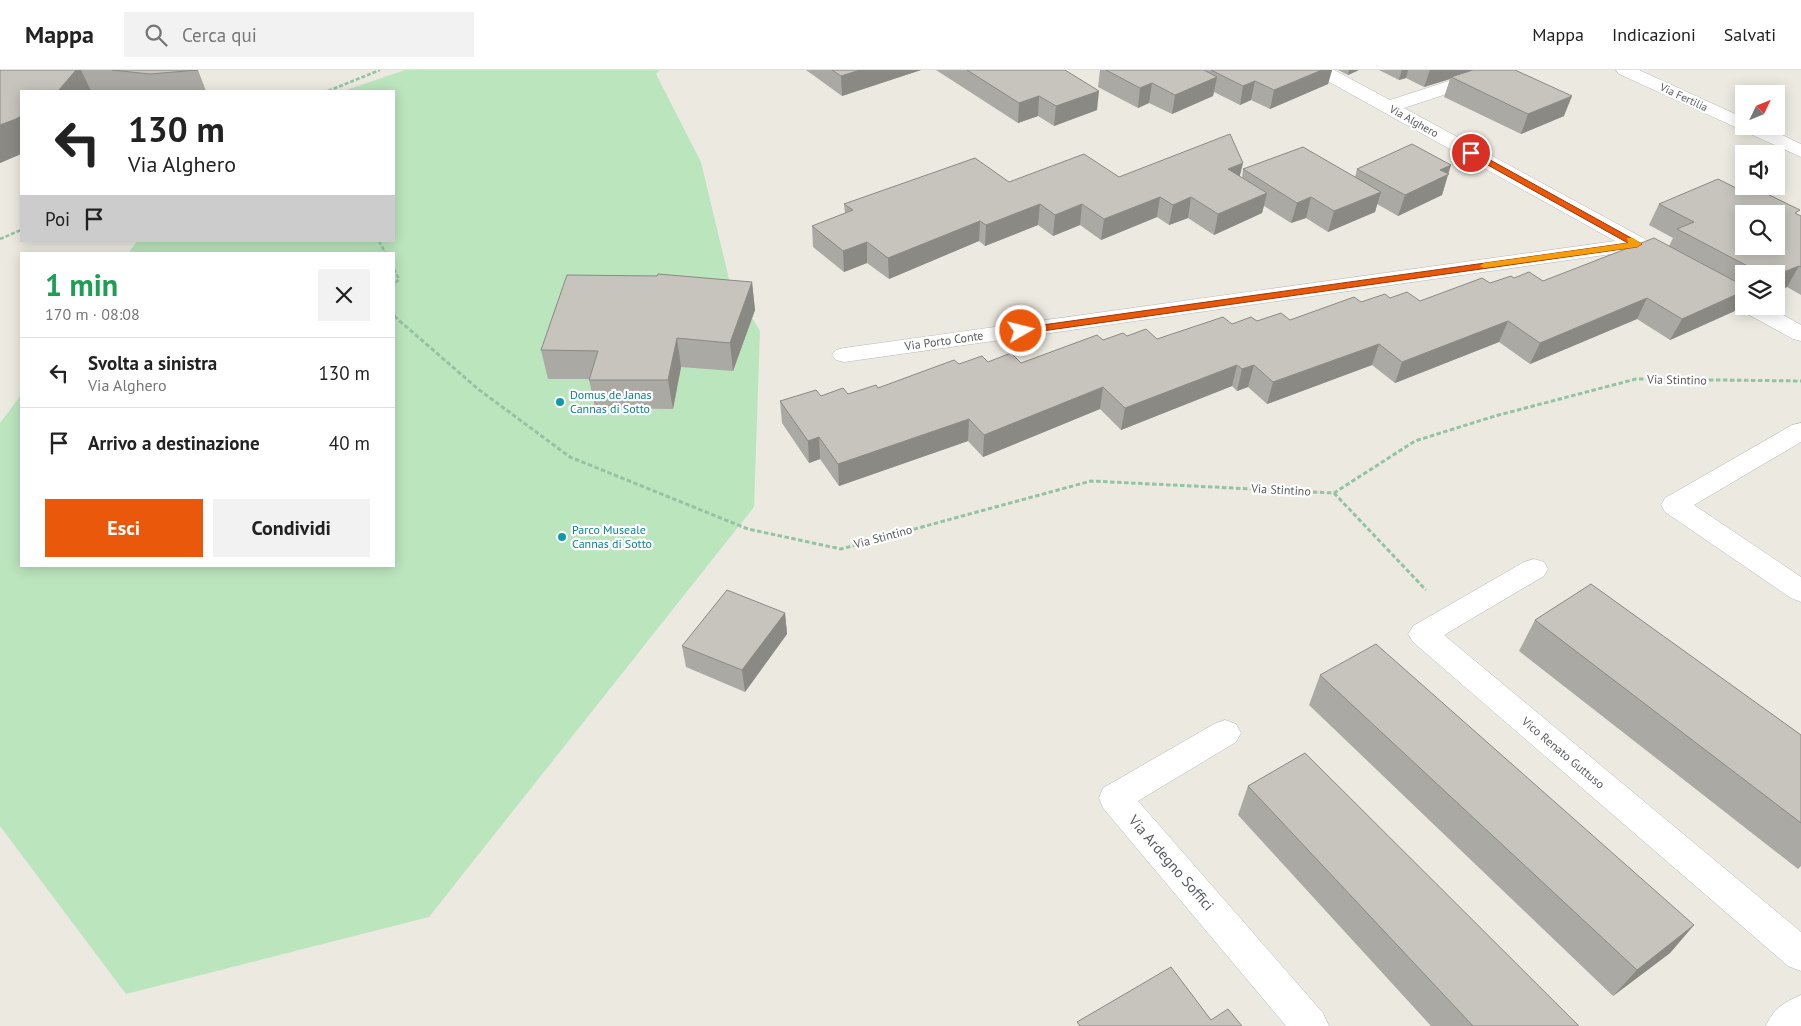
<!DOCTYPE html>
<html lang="it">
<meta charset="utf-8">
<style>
:root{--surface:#fff;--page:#f2f2f2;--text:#222;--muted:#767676;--line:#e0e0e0;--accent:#ea580c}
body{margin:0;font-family:"PT Sans",sans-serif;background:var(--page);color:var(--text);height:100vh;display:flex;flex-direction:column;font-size:19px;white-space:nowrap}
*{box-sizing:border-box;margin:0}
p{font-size:16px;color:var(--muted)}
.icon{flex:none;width:28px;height:28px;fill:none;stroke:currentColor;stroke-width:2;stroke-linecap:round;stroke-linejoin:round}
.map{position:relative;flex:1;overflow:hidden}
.sheet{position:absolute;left:20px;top:182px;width:375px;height:315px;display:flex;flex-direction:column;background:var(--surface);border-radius:0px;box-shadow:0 2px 12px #0003}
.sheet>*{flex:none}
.banner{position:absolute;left:20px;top:20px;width:375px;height:152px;border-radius:0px;box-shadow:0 2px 12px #0003;background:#fff;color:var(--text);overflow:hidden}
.needle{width:32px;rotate:47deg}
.controls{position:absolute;left:1735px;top:15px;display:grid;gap:10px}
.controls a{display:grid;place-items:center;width:50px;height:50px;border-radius:0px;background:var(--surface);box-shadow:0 2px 12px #0003;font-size:25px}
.pin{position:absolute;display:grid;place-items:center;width:42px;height:42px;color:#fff;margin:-21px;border:2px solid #fff;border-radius:50%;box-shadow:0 1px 5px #0007}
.me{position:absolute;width:55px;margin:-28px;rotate:82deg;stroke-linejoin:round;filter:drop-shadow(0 0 4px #0008)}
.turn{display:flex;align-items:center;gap:18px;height:105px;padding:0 25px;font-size:22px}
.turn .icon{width:65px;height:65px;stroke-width:2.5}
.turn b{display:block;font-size:35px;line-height:42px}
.then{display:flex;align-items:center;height:48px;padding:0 25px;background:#0003;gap:10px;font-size:19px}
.round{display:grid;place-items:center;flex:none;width:52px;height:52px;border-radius:0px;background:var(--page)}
.overview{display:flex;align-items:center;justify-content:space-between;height:85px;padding:0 25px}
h1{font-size:30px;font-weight:700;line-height:38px;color:#1e9e55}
.cta{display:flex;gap:10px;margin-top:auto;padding:10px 25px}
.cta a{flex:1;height:58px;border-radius:0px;background:var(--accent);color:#fff;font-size:20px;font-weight:700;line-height:58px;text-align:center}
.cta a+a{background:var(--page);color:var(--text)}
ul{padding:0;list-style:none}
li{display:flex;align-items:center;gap:15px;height:70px;padding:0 25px;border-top:1px solid var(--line)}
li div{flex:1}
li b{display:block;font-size:19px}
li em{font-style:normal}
header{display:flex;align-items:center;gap:30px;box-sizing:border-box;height:70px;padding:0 25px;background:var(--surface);border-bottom:1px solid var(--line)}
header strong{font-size:24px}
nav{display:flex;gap:28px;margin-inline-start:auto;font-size:18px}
.search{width:350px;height:45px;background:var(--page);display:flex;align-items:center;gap:12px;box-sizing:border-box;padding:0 18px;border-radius:0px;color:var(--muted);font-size:19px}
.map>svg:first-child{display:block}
.green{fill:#bbe5bd}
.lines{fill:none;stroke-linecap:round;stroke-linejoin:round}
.minor-casing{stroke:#b6b8bd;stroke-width:1}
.path-far1{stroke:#94c3a3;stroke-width:2.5;stroke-dasharray:4 2;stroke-linecap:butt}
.path{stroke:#94c3a3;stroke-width:3;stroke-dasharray:4.5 2.5;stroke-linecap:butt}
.minor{fill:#fff;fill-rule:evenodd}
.wall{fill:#aba9a3}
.shaded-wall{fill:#8b8984}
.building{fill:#c7c4bd;stroke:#8b8984;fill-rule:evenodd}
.route{fill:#ea580c;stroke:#983908}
.slow{fill:#f59e0b}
.culture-dot{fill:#0f9aa8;stroke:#fff;stroke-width:2}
.labels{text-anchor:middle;stroke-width:4.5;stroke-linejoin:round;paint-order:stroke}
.far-street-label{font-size:11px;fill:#595c61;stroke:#fff}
.street-label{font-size:12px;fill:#595c61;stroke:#fff}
.culture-label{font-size:12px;fill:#0d838f;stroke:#fff;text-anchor:start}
.near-street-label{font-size:15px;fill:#595c61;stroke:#fff}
</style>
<header>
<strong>Mappa</strong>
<div class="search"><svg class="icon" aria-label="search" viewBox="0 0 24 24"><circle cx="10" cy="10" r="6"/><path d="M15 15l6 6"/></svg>Cerca qui</div>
<nav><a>Mappa</a><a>Indicazioni</a><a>Salvati</a></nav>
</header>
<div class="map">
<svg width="1801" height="956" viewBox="0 0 1801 956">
<rect width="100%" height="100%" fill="#eceae0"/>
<path class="green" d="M405,0H660L656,4L701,92L729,209L760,261L754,437L429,847L126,924L0,756V353L21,325V496H394V184H128L137,171H394V21H343Z"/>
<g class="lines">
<defs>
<g id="minor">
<path d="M1312,0H1334L1390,30L1483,0H1510L1507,4L1404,38L1645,169L1653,177L1650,182L1642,183L1633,181L844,292L836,290L832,285L836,280L844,278L1615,171L1315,4Z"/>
<path d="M1616,0H1639L1744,48V56H1763L1801,74V87L1619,4Z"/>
<path d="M1742,231H1744V236H1767L1801,255V271L1793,269L1742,241L1739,236Z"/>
<path d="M1801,353V372L1694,435L1801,507V532L1791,528L1665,442L1661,435L1665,428L1792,355Z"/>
<path d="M1534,489L1544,492L1548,499L1544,506L1444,565L1801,862V901L1788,896L1413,572L1408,564L1413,556L1524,492Z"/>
<path d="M1225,650L1236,654L1241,663L1236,672L1138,731L1323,943L1329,956H1286L1103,738L1099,728L1103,718L1214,654Z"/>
<path d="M1801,925V956H1766C1773,939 1784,932 1801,925Z"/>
</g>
</defs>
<use href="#minor" class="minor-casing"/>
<g class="path-far1">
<path d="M328,21L380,0"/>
<path d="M0,169L21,160"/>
<path d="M379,171L386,184"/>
<path d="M394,199L399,209L394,215"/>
</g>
<g class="path">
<path d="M394,246L478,319L570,387L748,459L841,479L1091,411L1334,423L1415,371L1495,346L1636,309L1801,311"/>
<path d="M1334,423L1426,520"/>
</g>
<use href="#minor" class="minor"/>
</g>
<g class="wall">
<path d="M0,0H198L206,21H21V84L0,93Z"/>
<path d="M806,0H921L842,26Z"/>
<path d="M936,0H1065L1097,40L1054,56L1038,46L1018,53Z"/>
<path d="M1100,0H1332L1328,14L1270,39L1251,30L1240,35L1214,22L1213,26L1172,44L1149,33L1138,38L1098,17Z"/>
<path d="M1338,0H1359L1348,5Z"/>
<path d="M1379,0H1472L1564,46L1521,64L1444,27L1450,9L1424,17L1406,8L1399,10Z"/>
<path d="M1243,99L1355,107L1357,99L1448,104L1442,125L1398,146L1377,134L1375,142L1328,162L1306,148L1291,153L1264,136L1262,143L1214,165L1188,148L1169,155L1157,147L1101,170L1080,155L1053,166L1038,155L985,176L979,171L889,209L867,193L844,202L813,177L812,156L845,143L844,134L1009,112L1119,107H1240L1242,108Z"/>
<path d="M1744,122L1801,146V225L1787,217L1776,222V204H1744V227L1737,240L1670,270L1637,249L1530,294L1499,272L1395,313L1372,295L1267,334L1248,317L1237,321L1232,316L1121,360L1100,339L983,387L968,371L839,416L820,389L809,393L782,353L780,331L821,326L848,324L878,318L959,294L988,292L1021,293L1103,270L1127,266L1157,269L1232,254L1257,251L1290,250L1361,232L1390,228L1420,231L1514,208L1543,211L1669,176L1673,168L1649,155L1659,134Z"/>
<path d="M752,212L755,240L733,301L681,297L673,339L595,338L589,309H548L541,280Z"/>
<path d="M785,543L787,564L745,622L686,597L682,576Z"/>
<path d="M1535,550L1801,665V796L1798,799L1519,581Z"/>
<path d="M1320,605L1694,855L1670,883L1613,926L1309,635Z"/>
<path d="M1248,716L1579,956H1431L1238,745Z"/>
</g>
<g class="shaded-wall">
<path d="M76,0H81L91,21H58Z"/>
<path d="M860,0H921L842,26L841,6Z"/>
<path d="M1322,0H1332L1328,14L1270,39L1274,20Z"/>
<path d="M1349,0H1359L1348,5Z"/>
<path d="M1402,0H1408L1406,8L1399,10Z"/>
<path d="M1430,0H1472L1451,7L1450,9L1424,17Z"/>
<path d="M1217,7L1213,26L1172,44L1175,25Z"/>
<path d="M1255,11L1251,30L1240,35L1243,16Z"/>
<path d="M1152,13L1149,33L1138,38L1140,18Z"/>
<path d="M1099,21L1097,40L1054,56L1056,36Z"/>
<path d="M1039,26L1038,46L1018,53L1019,33Z"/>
<path d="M1572,26L1564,46L1521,64L1528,44Z"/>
<path d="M21,46V84L0,93V55Z"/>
<path d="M1243,93L1238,114L1228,99Z"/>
<path d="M1451,95L1442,125L1398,146L1405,125L1440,100Z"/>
<path d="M1381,122L1375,142L1328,162L1334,141Z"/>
<path d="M1267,123L1262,143L1214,165L1218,144Z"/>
<path d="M1160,127L1157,147L1101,170L1104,149Z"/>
<path d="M1191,127L1188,148L1169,155L1173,135Z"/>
<path d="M1311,127L1306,148L1291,153L1297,133Z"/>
<path d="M1040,134L1038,155L985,176L986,155Z"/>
<path d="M1082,134L1080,155L1053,166L1055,145Z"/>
<path d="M980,151L979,171L889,209L888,188Z"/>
<path d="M867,172V193L844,202L843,181Z"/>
<path d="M1799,196L1787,217L1776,222V205Z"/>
<path d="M752,212L755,240L733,301L730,273Z"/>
<path d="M1744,221V227L1737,240L1670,270L1682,249Z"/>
<path d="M1647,228L1637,249L1530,294L1540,273Z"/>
<path d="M1508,251L1499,272L1395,313L1402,292Z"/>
<path d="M677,268L681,297L673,339L668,310Z"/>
<path d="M1379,274L1372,295L1267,334L1273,312Z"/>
<path d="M1237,295L1232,316L1121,360L1125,338Z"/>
<path d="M1254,295L1248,317L1237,321L1242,299Z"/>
<path d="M1103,317L1100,339L983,387L984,365Z"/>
<path d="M969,349L968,371L839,416L838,394Z"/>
<path d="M819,367L820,389L809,393L808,371Z"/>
<path d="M785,543L787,564L745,622L742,600Z"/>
<path d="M1694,855L1670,883L1613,926L1637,900Z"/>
</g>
<g class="building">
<path d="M0,0H76L58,21H21V46L16,49L0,55Z"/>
<path d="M112,0H198L150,4Z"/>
<path d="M832,0H860L841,6Z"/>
<path d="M967,0H1065L1099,21L1056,36L1039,26L1019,33Z"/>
<path d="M1106,0H1204L1217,7L1175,25L1152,13L1140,18Z"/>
<path d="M1211,0H1322L1274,20L1255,11L1243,16Z"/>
<path d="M1473,0H1515L1572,26L1528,44L1451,7Z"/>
<path d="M1230,64L1243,93L1228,99L1267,123L1218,144L1191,127L1173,135L1160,127L1104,149L1082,134L1055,145L1040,134L986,155L980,151L888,188L867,172L843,181L812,156L853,140L844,134L975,88L1009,112L1084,84L1119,107Z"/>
<path d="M1412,74L1451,95L1440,100L1449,104L1405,125L1357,99Z"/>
<path d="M1303,77L1381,122L1334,141L1311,127L1297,133L1243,99Z"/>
<path d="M1718,109L1744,122L1755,118L1800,140L1795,143L1801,146V197L1799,196L1776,205V204H1757V201L1677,159L1694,152L1659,134ZM1744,144H1776V176H1744Z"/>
<path d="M1654,168L1744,216V221L1682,249L1647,228L1540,273L1508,251L1402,292L1379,274L1273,312L1254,295L1242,299L1237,295L1125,338L1103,317L984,365L969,349L838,394L819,367L808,371L780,331L816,320L821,326L843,318L848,324L876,315L878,318L954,290L959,294L982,286L988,292L1011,283L1021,293L1097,265L1103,270L1123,263L1127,266L1146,259L1157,269L1223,247L1232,254L1251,247L1257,251L1281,243L1290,250L1354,227L1361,232L1385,224L1390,228L1407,222L1420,231L1482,208L1490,213L1511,206L1514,208L1529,202L1543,211Z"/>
<path d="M658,204L752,212L730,273L677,268L668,310H589L598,281L541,280L567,205L657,206Z"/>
<path d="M1591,514L1801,665V753L1535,550Z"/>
<path d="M727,520L785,543L742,600L682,576Z"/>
<path d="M1376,574L1694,855L1637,900L1320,605Z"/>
<path d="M1305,683L1579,956H1473L1248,716Z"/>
<path d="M1171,897L1211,950L1228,939L1242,956H1080L1077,952Z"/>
</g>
<path class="route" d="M1468,81H1474L1642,174L1637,177L1021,264L1016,261L1021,258L1628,173L1468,84Z"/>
<path class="slow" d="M1627,168H1633L1642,174L1637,177L1484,198L1480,196L1484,193L1628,173Z"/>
<g class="culture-dot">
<circle cx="560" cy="332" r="5"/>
<circle cx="562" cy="467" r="5"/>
</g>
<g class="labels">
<g class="far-street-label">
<text transform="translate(1684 27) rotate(25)" y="4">Via Fertilia</text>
<text transform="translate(1414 51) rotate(29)" y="4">Via Alghero</text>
</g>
<g class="street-label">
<text transform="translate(944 271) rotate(-8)" y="4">Via Porto Conte</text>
<text transform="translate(1677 310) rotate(1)" y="4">Via Stintino</text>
<text transform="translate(1281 420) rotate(3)" y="4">Via Stintino</text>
<text transform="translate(883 467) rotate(-15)" y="4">Via Stintino</text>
<text transform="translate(1563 683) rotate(40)" y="4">Vico Renato Guttuso</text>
</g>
<g class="culture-label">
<text x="570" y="329">Domus de Janas<tspan x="570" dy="14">Cannas di Sotto</tspan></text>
<text x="572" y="464">Parco Museale<tspan x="572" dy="14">Cannas di Sotto</tspan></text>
</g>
<g class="near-street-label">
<text transform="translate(1171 793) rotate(49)" y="5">Via Ardegno Soffici</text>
</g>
</g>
</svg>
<div class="controls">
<a><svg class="needle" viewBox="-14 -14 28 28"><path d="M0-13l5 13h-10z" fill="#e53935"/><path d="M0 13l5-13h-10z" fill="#767676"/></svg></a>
<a><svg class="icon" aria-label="sound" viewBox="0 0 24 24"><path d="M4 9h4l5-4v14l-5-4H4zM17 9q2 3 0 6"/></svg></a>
<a><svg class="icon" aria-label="search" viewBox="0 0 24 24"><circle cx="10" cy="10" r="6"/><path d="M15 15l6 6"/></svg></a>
<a><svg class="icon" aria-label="layers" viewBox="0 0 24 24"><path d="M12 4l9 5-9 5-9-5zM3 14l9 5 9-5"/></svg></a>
</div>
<div class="pin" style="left:1471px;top:83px;background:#d93025"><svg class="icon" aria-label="arrive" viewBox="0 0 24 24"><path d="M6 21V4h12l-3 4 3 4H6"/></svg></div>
<svg class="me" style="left:1021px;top:261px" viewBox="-20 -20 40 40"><circle r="17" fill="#ea580c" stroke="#fff" stroke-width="3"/><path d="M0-11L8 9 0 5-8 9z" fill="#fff"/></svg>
<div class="banner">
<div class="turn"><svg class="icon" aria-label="left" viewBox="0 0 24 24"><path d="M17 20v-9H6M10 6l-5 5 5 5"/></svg><div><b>130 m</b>Via Alghero</div></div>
<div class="then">Poi<svg class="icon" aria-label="arrive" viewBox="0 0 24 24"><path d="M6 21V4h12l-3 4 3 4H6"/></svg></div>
</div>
<section class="sheet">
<div class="overview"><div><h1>1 min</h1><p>170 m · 08:08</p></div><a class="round"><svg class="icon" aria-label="close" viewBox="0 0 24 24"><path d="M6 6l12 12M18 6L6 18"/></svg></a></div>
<ul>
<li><svg class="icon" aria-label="left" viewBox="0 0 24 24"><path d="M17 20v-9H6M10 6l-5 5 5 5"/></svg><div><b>Svolta a sinistra</b><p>Via Alghero</p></div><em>130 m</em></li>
<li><svg class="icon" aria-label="arrive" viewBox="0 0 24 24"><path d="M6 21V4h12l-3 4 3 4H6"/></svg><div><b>Arrivo a destinazione</b></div><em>40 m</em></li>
</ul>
<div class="cta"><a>Esci</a><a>Condividi</a></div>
</section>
</div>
